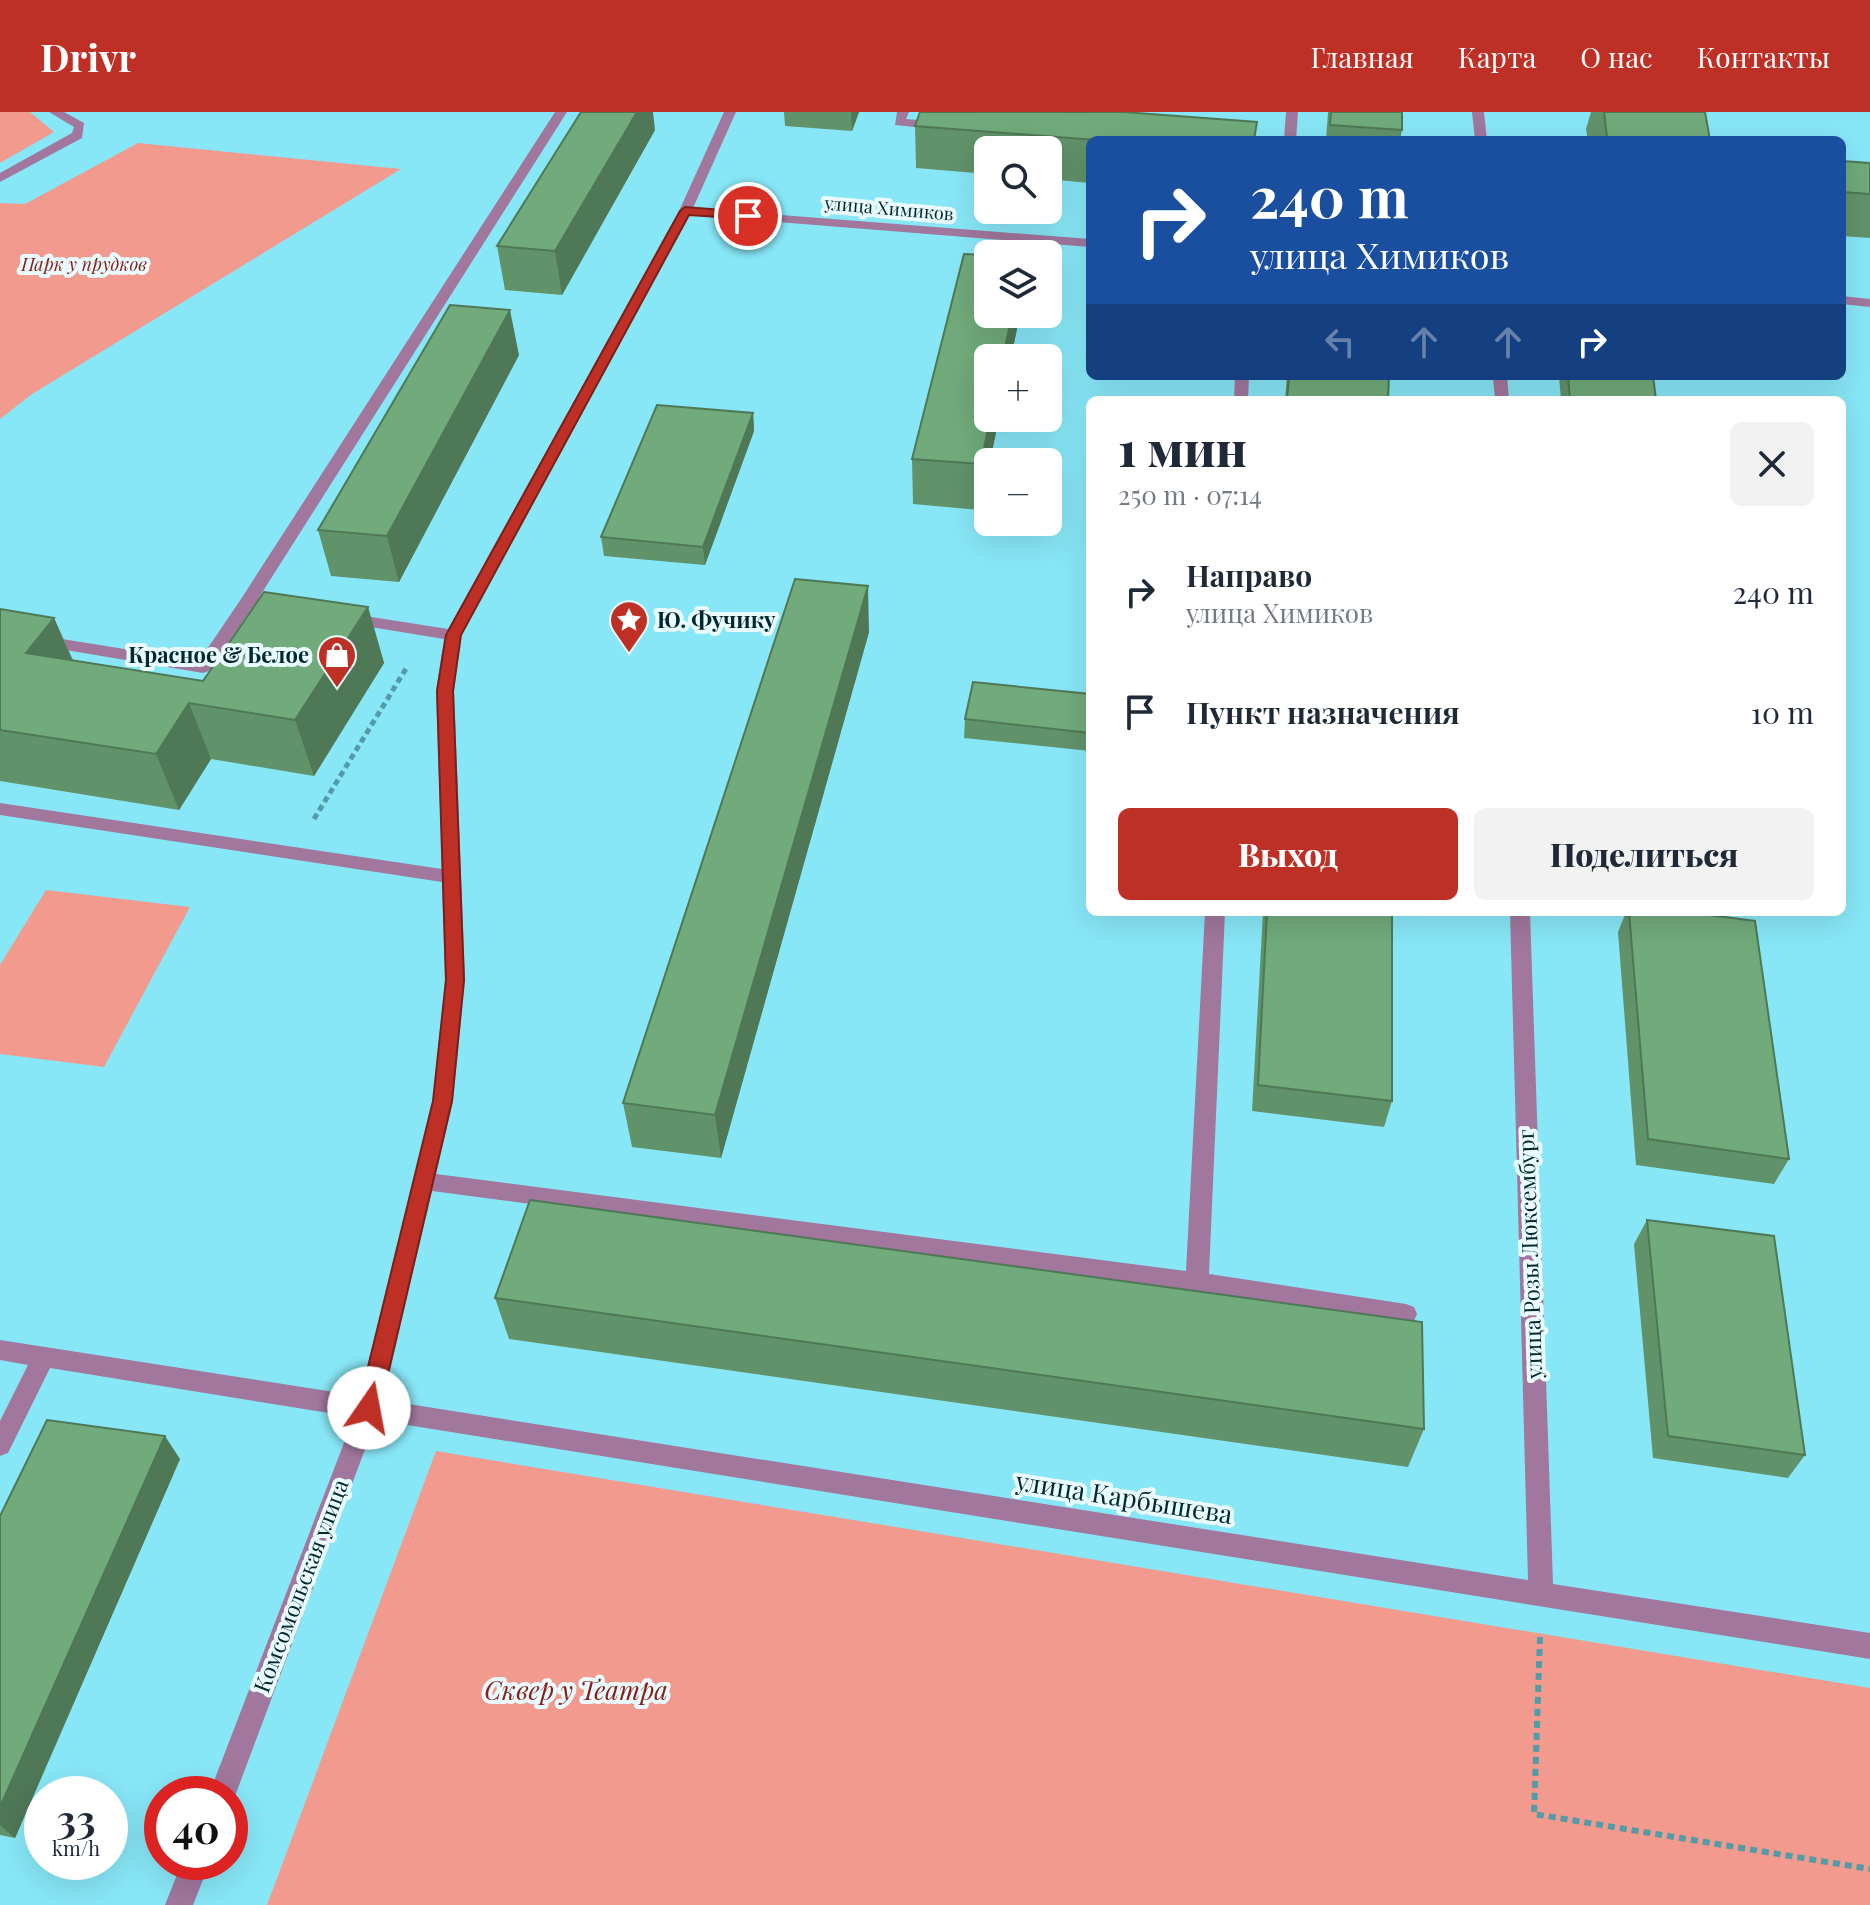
<!DOCTYPE html>
<html lang="ru">
<meta charset="utf-8">
<style>
:root{--surface:#fff;--page:#f2f2f3;--text:#1f2937;--muted:#747a83;--accent:#be3025}
body{margin:0;font-family:"Playfair Display",serif;background:var(--page);color:var(--text);height:100vh;display:flex;flex-direction:column;font-size:30px;white-space:nowrap}
*{box-sizing:border-box;margin:0}
p{font-size:26px;color:var(--muted)}
.icon{flex:none;width:44px;height:44px;fill:none;stroke:currentColor;stroke-width:2;stroke-linecap:round;stroke-linejoin:round}
.map{position:relative;flex:1;overflow:hidden}
.side{position:absolute;left:1086px;top:284px;width:760px;height:520px;display:flex;flex-direction:column;background:var(--surface);border-radius:12px;box-shadow:0 8px 32px #0002}
.side>*{flex:none}
.top-card{position:absolute;left:1086px;top:24px;width:760px;height:244px;border-radius:12px;box-shadow:0 8px 32px #0002;background:#1a4fa0;color:#fff;overflow:hidden}
.tools{position:absolute;left:974px;top:24px;display:grid;gap:16px}
.tools a{display:grid;place-items:center;width:88px;height:88px;border-radius:12px;background:var(--surface);box-shadow:0 8px 32px #0002;font-size:40px}
.speed{position:absolute;left:24px;top:1664px;display:flex;gap:16px;font-size:40px;font-weight:700;text-align:center}
.speed>*{display:grid;place-content:center;width:104px;height:104px;border-radius:50%;background:var(--surface);box-shadow:0 8px 32px #0002;line-height:1}
.speed small{font-size:20px;font-weight:400}
.speed .limit{border:12px solid #d22;background:#fff;color:#111}
.pin{position:absolute;display:grid;place-items:center;width:68px;height:68px;color:#fff;margin:-34px;border:4px solid #fff;border-radius:50%;box-shadow:0 2px 8px #0007}
.me{position:absolute;width:88px;margin:-44px;rotate:12deg;stroke-linejoin:round;filter:drop-shadow(0 0 6px #0008)}
.turn{display:flex;align-items:center;gap:28px;height:168px;padding:0 32px;font-size:36px}
.turn .icon{width:104px;height:104px;stroke-width:2.5}
.turn b{display:block;font-size:56px;line-height:68px}
.lanes{display:flex;align-items:center;height:76px;padding:0 32px;background:#0003;justify-content:center;gap:40px;direction:ltr}
.lanes .off{opacity:.35}
.round{display:grid;place-items:center;flex:none;width:84px;height:84px;border-radius:12px;background:var(--page)}
.overview{display:flex;align-items:center;justify-content:space-between;height:136px;padding:0 32px}
h1{font-size:48px;font-weight:800;line-height:60px}
.primary-button{display:flex;gap:16px;margin-top:auto;padding:16px 32px}
.primary-button a{flex:1;height:92px;border-radius:12px;background:var(--accent);color:#fff;font-size:32px;font-weight:800;line-height:92px;text-align:center}
.primary-button a+a{background:var(--page);color:var(--text)}
ul{padding:0;list-style:none}
li{display:flex;align-items:center;gap:24px;height:120px;padding:0 32px}
li div{flex:1}
li b{display:block;font-size:30px}
li em{font-style:normal}
header{display:flex;align-items:center;gap:48px;box-sizing:border-box;height:112px;padding:0 40px;background:var(--accent);color:#fff}
header strong{font-size:38px}
nav{display:flex;gap:44px;margin-inline-start:auto;font-size:28px}
.map>svg:first-child{display:block}
.green{fill:#f19a8d}
.lines{fill:none;stroke-linecap:round;stroke-linejoin:round}
.path-far1{stroke:#529ba7;stroke-width:5;stroke-dasharray:6 4;stroke-linecap:butt}
.path{stroke:#529ba7;stroke-width:6;stroke-dasharray:7 5;stroke-linecap:butt}
.minor{fill:#a1779e;fill-rule:evenodd}
.wall{fill:#61936a}
.shaded-wall{fill:#4f7856}
.building{fill:#71ab7b;stroke:#4f7856;stroke-width:2}
.route{fill:#be3025;stroke:#7c1f18;stroke-width:2}
.labels{text-anchor:middle;stroke-width:8;stroke-linejoin:round;paint-order:stroke}
.far-street-label{font-size:18px;fill:#00282e;stroke:#e9fbfe}
.far-park-label{font-size:18px;font-style:italic;fill:#862018;stroke:#e9fbfe}
.poi-label{font-size:22px;font-weight:bold;fill:#00282e;stroke:#e9fbfe;text-anchor:start}
.street-label{font-size:22px;fill:#00282e;stroke:#e9fbfe}
.near-street-label{font-size:26px;fill:#00282e;stroke:#e9fbfe}
.near-park-label{font-size:26px;font-style:italic;fill:#862018;stroke:#e9fbfe}
</style>
<header>
<strong>Drivr</strong>
<nav><a>Главная</a><a>Карта</a><a>О нас</a><a>Контакты</a></nav>
</header>
<div class="map">
<svg width="1870" height="1793" viewBox="0 0 1870 1793">
<rect width="100%" height="100%" fill="#88e7f7"/>
<g class="green">
<path d="M0,0H30L54,20L0,51Z"/>
<path d="M138,31L401,57L32,282L0,307V91L25,92Z"/>
<path d="M46,778L190,795L104,955L0,942V853Z"/>
<path d="M436,1339L1870,1576V1793H267Z"/>
</g>
<g class="lines">
<path class="path-far1" d="M314,707L407,555"/>
<path class="path" d="M1540,1525L1534,1702L1870,1757"/>
<g class="minor">
<path d="M49,0H64L84,11L82,26L0,70V61L72,21L74,15Z"/>
<path d="M555,0H567L258,487L289,492L291,496L289,500L252,496L209,559L203,561L0,527V517L199,549L241,487Z"/>
<path d="M724,0H736L693,96L1090,127V135L689,103L461,523L454,579L465,868L453,989L436,1062L1186,1159L1205,800H1225L1209,1162L1406,1192L1414,1195L1417,1202L1414,1209L1406,1212L1197,1180L432,1079L383,1288L1528,1468L1510,800H1530L1553,1472L1870,1521V1547L376,1308L232,1692L230,1682H209L354,1305L50,1256L8,1341L0,1344V1309L28,1253L0,1248V1228L360,1284L433,989L445,868L442,770L0,703V691L442,757L436,579L444,527L346,511L338,506L346,501L448,517L679,99Z"/>
<path d="M897,0H909L906,7L944,10L950,14L944,18L895,13Z"/>
<path d="M1286,0H1298L1296,28H1284Z"/>
<path d="M1472,0H1484L1487,28H1475Z"/>
<path d="M1842,184L1870,187V195L1842,192Z"/>
<path d="M1235,264H1249L1248,288H1234Z"/>
<path d="M1493,264H1507L1509,288H1495Z"/>
<path d="M182,1750H210L193,1793H165Z"/>
</g>
</g>
<g class="wall">
<path d="M784,0H859L852,19L785,14Z"/>
<path d="M1328,0H1402V18L1400,28H1326Z"/>
<path d="M1591,0H1705L1710,28H1588L1586,17Z"/>
<path d="M915,14L1090,28V71L1048,67V38H988V62L916,56Z"/>
<path d="M655,18L562,183L505,178L497,134Z"/>
<path d="M1842,49L1870,51V126L1842,124Z"/>
<path d="M988,202H1020L980,398L913,392L912,347Z"/>
<path d="M519,243L399,470L331,464L318,418Z"/>
<path d="M1287,264H1389L1388,288H1285Z"/>
<path d="M1559,264H1653L1656,288H1561Z"/>
<path d="M753,301L754,319L705,453L604,444L601,425Z"/>
<path d="M368,495L384,551L314,664L211,647L179,698L0,669V497L54,506L73,548L203,569Z"/>
<path d="M869,520L721,1046L632,1035L623,991Z"/>
<path d="M1090,582V639L964,626L965,607Z"/>
<path d="M1263,800H1392V989L1384,1015L1252,999Z"/>
<path d="M1626,800H1686L1789,1047L1774,1072L1636,1053L1618,820Z"/>
<path d="M1647,1108L1805,1343L1788,1366L1653,1346L1634,1132Z"/>
<path d="M495,1186L1424,1317L1408,1355L509,1227Z"/>
<path d="M180,1347L15,1726L0,1723V1404Z"/>
</g>
<g class="shaded-wall">
<path d="M637,0H653L655,18L562,183L555,139Z"/>
<path d="M851,0H859L852,19Z"/>
<path d="M510,198L519,243L399,470L387,424Z"/>
<path d="M1012,202H1020L1011,246H1003Z"/>
<path d="M753,301L754,319L705,453L703,435Z"/>
<path d="M990,306H999L990,350H988V358L980,398L981,352Z"/>
<path d="M868,474L869,520L721,1046L715,1003Z"/>
<path d="M368,495L384,551L314,664L295,608Z"/>
<path d="M54,506L78,562L26,541Z"/>
<path d="M189,591L211,647L179,698L156,642Z"/>
<path d="M165,1324L180,1347L15,1726L0,1713V1695Z"/>
</g>
<g class="building">
<path d="M581,0H637L555,139L497,134Z"/>
<path d="M920,0H1124L1257,10L1254,28H1096L915,14Z"/>
<path d="M1331,0H1402V18L1330,13Z"/>
<path d="M1604,0H1705L1710,28H1645L1607,25Z"/>
<path d="M1842,49L1870,51V82L1842,80Z"/>
<path d="M964,142L988,143V202H1012L1003,246H988V306H990L981,352L912,347Z"/>
<path d="M450,193L510,198L387,424L318,418Z"/>
<path d="M1289,264H1389L1388,288H1287Z"/>
<path d="M1568,264H1653L1656,288H1570Z"/>
<path d="M657,293L753,301L703,435L601,425Z"/>
<path d="M795,467L868,474L715,1003L623,991Z"/>
<path d="M264,480L368,495L295,608L189,591L156,642L0,618V497L54,506L26,541L203,569Z"/>
<path d="M973,570L1090,582V621L965,607Z"/>
<path d="M1267,800H1392V989L1258,973Z"/>
<path d="M1629,800H1686L1755,809L1789,1047L1648,1027Z"/>
<path d="M530,1088L1422,1210L1424,1317L495,1186Z"/>
<path d="M1647,1108L1774,1124L1805,1343L1668,1324Z"/>
<path d="M47,1308L165,1324L0,1695V1404Z"/>
</g>
<path class="route" d="M685,95L748,100L754,104L748,107L689,103L461,523L453,579L464,868L452,989L380,1296L377,1303L369,1305L361,1303L358,1296L433,989L446,868L437,579L446,523L680,99Z"/>
<defs>
<symbol id="sight-pin" viewBox="-11 -11 22 30"><path d="M0 17L-7.5 6A9.5 9.5 0 1 1 7.5 6Z" fill="#be3025" stroke="#e9fbfe"/><path d="M0-6L1.8-2.2L6-1.7L2.9 1.2L3.7 5.4L0 3.3L-3.7 5.4L-2.9 1.2L-6-1.7L-1.8-2.2Z" fill="#fff"/></symbol>
<symbol id="shop-pin" viewBox="-11 -11 22 30"><path d="M0 17L-7.5 6A9.5 9.5 0 1 1 7.5 6Z" fill="#be3025" stroke="#e9fbfe"/><path d="M-5-2.5h2.3a2.7 3.5 0 0 1 5.4 0H5L5.5 6h-11ZM-1.5-2.5h3a1.5 2.3 0 0 0-3 0Z" fill="#fff"/></symbol>
</defs>
<g fill-rule="evenodd">
<use href="#sight-pin" x="607" y="486" width="44" height="60"/>
<use href="#shop-pin" x="315" y="521" width="44" height="60"/>
</g>
<g class="labels">
<g class="far-street-label">
<text transform="translate(889 97) rotate(5)" y="6">улица Химиков</text>
</g>
<g class="far-park-label">
<text x="84" y="159">Парк у прудков</text>
</g>
<g class="poi-label">
<text x="657" y="516">Ю. Фучику</text>
<text x="309" y="551" text-anchor="end">Красное &amp; Белое</text>
</g>
<g class="street-label">
<text transform="translate(1530 1142) rotate(-92)" y="8">улица Розы Люксембург</text>
<text transform="translate(301 1474) rotate(-69)" y="8">Комсомольская улица</text>
</g>
<g class="near-street-label">
<text transform="translate(1124 1386) rotate(9)" y="9">улица Карбышева</text>
</g>
<g class="near-park-label">
<text x="576" y="1588">Сквер у Театра</text>
</g>
</g>
</svg>
<div class="tools">
<a><svg class="icon" aria-label="search" viewBox="0 0 24 24"><circle cx="10" cy="10" r="6"/><path d="M15 15l6 6"/></svg></a>
<a><svg class="icon" aria-label="layers" viewBox="0 0 24 24"><path d="M12 4l9 5-9 5-9-5zM3 14l9 5 9-5"/></svg></a>
<a>+</a>
<a>−</a>
</div>
<div class="speed"><div>33<small>km/h</small></div><div class="limit">40</div></div>
<div class="pin" style="left:748px;top:104px;background:#d93025"><svg class="icon" aria-label="arrive" viewBox="0 0 24 24"><path d="M6 21V4h12l-3 4 3 4H6"/></svg></div>
<svg class="me" style="left:369px;top:1296px" viewBox="-20 -20 40 40"><circle r="19" fill="#fff"/><path d="M0-13L10 11 0 6-10 11z" fill="#be3025"/></svg>
<div class="top-card">
<div class="turn"><svg class="icon" aria-label="right" viewBox="0 0 24 24"><path d="M7 20v-9h11M14 6l5 5-5 5"/></svg><div><b>240 m</b>улица Химиков</div></div>
<div class="lanes"><svg class="icon off" aria-label="left" viewBox="0 0 24 24"><path d="M17 20v-9H6M10 6l-5 5 5 5"/></svg><svg class="icon off" aria-label="ahead" viewBox="0 0 24 24"><path d="M12 20V5M6 11l6-6 6 6"/></svg><svg class="icon off" aria-label="ahead" viewBox="0 0 24 24"><path d="M12 20V5M6 11l6-6 6 6"/></svg><svg class="icon" aria-label="right" viewBox="0 0 24 24"><path d="M7 20v-9h11M14 6l5 5-5 5"/></svg></div>
</div>
<section class="side">
<div class="overview"><div><h1>1 мин</h1><p>250 m · 07:14</p></div><a class="round"><svg class="icon" aria-label="close" viewBox="0 0 24 24"><path d="M6 6l12 12M18 6L6 18"/></svg></a></div>
<ul>
<li><svg class="icon" aria-label="right" viewBox="0 0 24 24"><path d="M7 20v-9h11M14 6l5 5-5 5"/></svg><div><b>Направо</b><p>улица Химиков</p></div><em>240 m</em></li>
<li><svg class="icon" aria-label="arrive" viewBox="0 0 24 24"><path d="M6 21V4h12l-3 4 3 4H6"/></svg><div><b>Пункт назначения</b></div><em>10 m</em></li>
</ul>
<div class="primary-button"><a>Выход</a><a>Поделиться</a></div>
</section>
</div>
